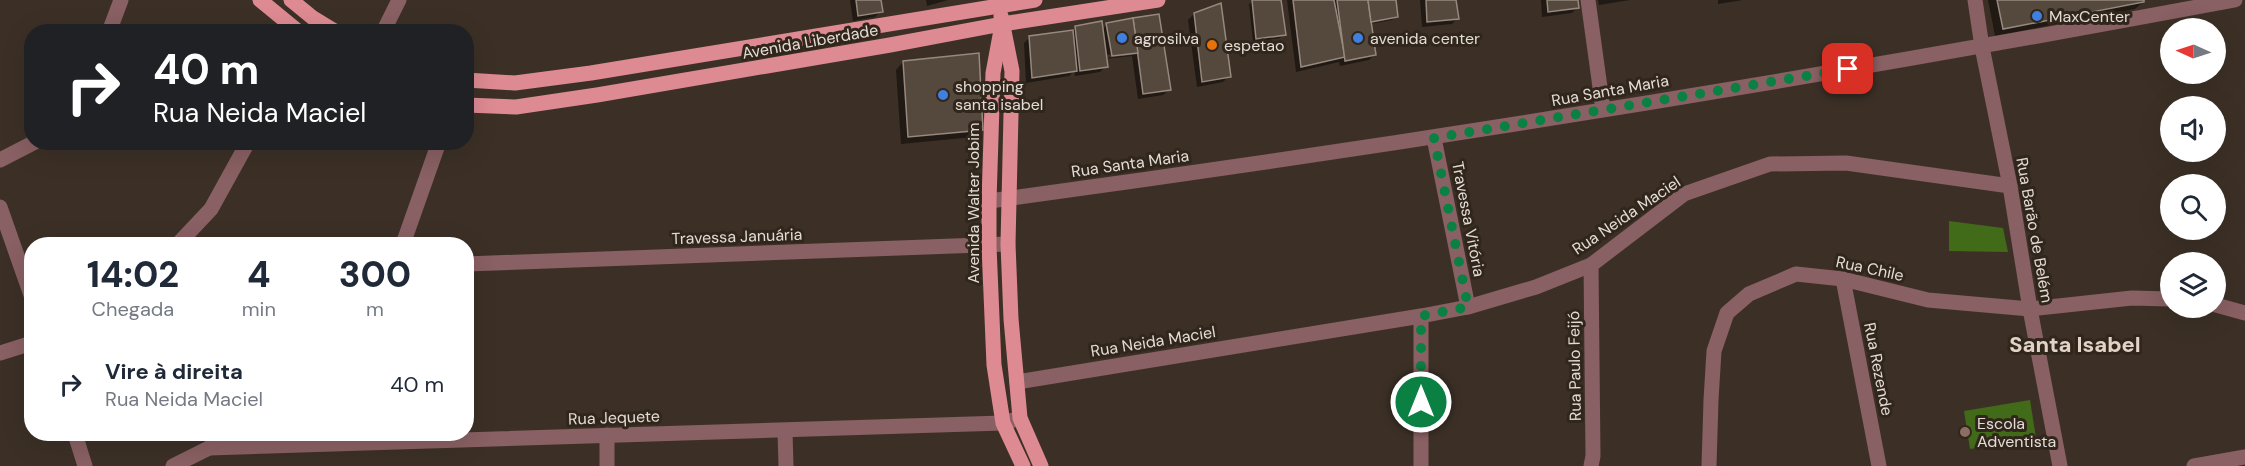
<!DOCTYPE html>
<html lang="pt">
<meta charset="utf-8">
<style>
:root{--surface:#fff;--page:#f6f6f7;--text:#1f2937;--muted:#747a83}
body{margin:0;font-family:"DM Sans",sans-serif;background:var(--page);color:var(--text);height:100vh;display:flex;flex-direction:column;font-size:22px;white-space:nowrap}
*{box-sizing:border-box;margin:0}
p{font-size:20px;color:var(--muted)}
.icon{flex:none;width:33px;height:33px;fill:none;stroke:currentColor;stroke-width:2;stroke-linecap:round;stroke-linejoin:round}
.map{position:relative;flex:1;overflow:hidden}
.drawer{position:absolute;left:24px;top:237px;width:450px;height:204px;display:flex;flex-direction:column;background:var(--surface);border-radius:24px;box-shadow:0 6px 24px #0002}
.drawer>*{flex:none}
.hud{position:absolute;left:24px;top:24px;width:450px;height:126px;border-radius:24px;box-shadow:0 6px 24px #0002;background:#202124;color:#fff;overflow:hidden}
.needle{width:39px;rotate:273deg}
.tools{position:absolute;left:2160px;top:18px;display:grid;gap:12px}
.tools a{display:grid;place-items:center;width:66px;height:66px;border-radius:50%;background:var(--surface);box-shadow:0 6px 24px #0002;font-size:30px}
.pin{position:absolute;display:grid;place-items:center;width:51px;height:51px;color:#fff;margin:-26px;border-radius:12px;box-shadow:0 3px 9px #0006}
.me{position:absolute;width:66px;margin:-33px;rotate:0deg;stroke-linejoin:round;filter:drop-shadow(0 0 4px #0008)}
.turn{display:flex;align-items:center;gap:21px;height:126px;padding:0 30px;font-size:27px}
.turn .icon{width:78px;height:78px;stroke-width:2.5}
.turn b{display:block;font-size:42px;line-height:51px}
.eta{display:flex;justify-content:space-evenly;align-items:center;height:102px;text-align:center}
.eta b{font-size:36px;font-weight:800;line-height:42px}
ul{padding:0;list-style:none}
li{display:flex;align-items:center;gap:18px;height:90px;padding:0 30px}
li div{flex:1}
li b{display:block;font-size:22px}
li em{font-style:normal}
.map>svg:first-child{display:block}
.green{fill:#416a19}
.shadow{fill:#0007;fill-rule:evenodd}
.building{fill:#55483d;stroke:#97897d;stroke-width:1.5}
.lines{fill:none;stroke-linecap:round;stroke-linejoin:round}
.minor{stroke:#896063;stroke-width:15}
.major{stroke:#de8a92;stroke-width:15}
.route{stroke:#0b8043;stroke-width:10;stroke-dasharray:0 18}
.shop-dot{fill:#3f7fe0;stroke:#31261c;stroke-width:2}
.food-dot{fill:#e8710a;stroke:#31261c;stroke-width:2}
.education-dot{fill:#8d6e63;stroke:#31261c;stroke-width:2}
.labels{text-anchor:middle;stroke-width:6;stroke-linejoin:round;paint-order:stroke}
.poi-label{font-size:16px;fill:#e3dcd5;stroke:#31261c;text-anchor:start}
.street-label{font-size:16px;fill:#e3dcd5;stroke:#31261c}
.district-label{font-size:22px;font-weight:bold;fill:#e2d3c6;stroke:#31261c}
</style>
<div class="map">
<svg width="2245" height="466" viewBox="0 0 2245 466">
<rect width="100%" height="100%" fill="#3c3026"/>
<g class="green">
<path d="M1949,221L2003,228L2008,252L1949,251Z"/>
<path d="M2030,400L2036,438L1970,449L1964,411Z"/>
</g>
<g class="shadow">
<path d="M850,0H880L881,11L875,17L853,21Z"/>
<path d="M926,0H948L927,6Z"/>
<path d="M1254,0H1280L1284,34L1280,38L1253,42L1249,4Z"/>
<path d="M1287,0H1394L1396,17L1392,20L1370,24L1374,55L1369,60L1340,66L1339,62L1296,72Z"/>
<path d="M1420,0H1455L1457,19L1452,24L1422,27Z"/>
<path d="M1541,0H1577L1578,7L1572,13L1542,17Z"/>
<path d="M1598,0H1630L1599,5Z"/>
<path d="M1718,0H1743L1718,4Z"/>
<path d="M1988,0H2142L2143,2L2135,9L1995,36Z"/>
<path d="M1194,14L1229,76L1223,82L1197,87L1188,20Z"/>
<path d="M1158,15L1169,90L1163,95L1138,99L1132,56L1105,59L1106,66L1100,72L1075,76L1074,71L1069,76L1026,83L1024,43L1030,37L1072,32L1076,28L1102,30L1107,24ZM1132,52V55L1104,58V55Z"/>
<path d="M903,62L981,129L974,137L901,144L896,70Z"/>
</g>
<g class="building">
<path d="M856,0H881L883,12L858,16Z"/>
<path d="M1252,0H1281L1286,35L1256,39Z"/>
<path d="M1293,0H1334L1345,57L1301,67Z"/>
<path d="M1337,0H1368L1376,55L1345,61Z"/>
<path d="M1368,0H1396L1398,17L1371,22Z"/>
<path d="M1426,0H1456L1459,19L1427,22Z"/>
<path d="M1547,0H1578L1579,8L1548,12Z"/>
<path d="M1997,0H2144V2L2003,29Z"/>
<path d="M1221,3L1231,77L1202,82L1194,13Z"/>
<path d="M1159,14L1171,90L1143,94L1133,18Z"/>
<path d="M1133,18L1138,53L1112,56L1106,23Z"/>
<path d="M1102,21L1108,67L1080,71L1075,26Z"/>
<path d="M1073,30L1077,71L1032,78L1029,36Z"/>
<path d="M979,53L983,130L908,137L903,61Z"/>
</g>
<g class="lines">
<g class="minor">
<path d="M1588,0L1603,109"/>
<path d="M1975,0L1982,47L2010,186L2030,309L2060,466"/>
<path d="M109,32L121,0"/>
<path d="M383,32L399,0"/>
<path d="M1434,138L1468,307"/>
<path d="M0,160L35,142"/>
<path d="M989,201C1406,145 1822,77 2235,0"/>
<path d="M0,207L32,298"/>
<path d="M178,244L211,209L248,142"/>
<path d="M403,244L439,142"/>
<path d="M466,264L1008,244"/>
<path d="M1843,279L1879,466"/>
<path d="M2216,305L2245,313"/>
<path d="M1421,316V466"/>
<path d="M0,353L32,343"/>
<path d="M1017,382L1421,316L1468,307L1536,287L1591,265L1684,194L1770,164L1846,163L2010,186"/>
<path d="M785,431L786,466"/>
<path d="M75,434L85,466"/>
<path d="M607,435V466"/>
<path d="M209,448L1003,423L1020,418"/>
<path d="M173,466L209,448L226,434"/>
<path d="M1591,466L1593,456L1591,265"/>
<path d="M1709,466L1711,400L1714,351L1727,313L1749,294L1796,274L1843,279L1928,300L2030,309L2132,298L2170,299"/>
<path d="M2194,466L2245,457"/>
</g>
<g class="major">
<path d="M260,0L299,32"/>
<path d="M291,0L313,18L336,32"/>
<path d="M1001,16L1012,71L1008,244L1011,319L1020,418L1041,466"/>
<path d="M1001,30L993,73L989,201V246L994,365L1003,423L1023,466"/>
<path d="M466,80L515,83L591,73L1035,0"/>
<path d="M466,105L516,107L597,95L890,45L1002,24L1158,0"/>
</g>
</g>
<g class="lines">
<path class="route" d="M1421,402V316L1468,307L1434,138L1848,69"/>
</g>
<g class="shop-dot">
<circle cx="2037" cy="16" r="6"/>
<circle cx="1122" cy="38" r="6"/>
<circle cx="1358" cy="38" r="6"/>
<circle cx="943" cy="95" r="6"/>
</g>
<circle class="food-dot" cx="1212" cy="45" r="6"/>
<circle class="education-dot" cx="1965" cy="432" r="6"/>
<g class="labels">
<g class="poi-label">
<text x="2049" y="22">MaxCenter</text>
<text x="1134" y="44">agrosilva</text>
<text x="1370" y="44">avenida center</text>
<text x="1224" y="51">espetao</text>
<text x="955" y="92">shopping<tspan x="955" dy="18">santa isabel</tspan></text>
<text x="1977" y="429">Escola<tspan x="1977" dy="18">Adventista</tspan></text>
</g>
<g class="street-label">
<text transform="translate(810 41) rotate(-10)" y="6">Avenida Liberdade</text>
<text transform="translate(1610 90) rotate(-10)" y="6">Rua Santa Maria</text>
<text transform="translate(1130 163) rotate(-8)" y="6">Rua Santa Maria</text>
<text transform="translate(973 203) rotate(-90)" y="6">Avenida Walter Jobim</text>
<text transform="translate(1626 215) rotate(-34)" y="6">Rua Neida Maciel</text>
<text transform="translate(1469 219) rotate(79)" y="6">Travessa Vitória</text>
<text transform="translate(2035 230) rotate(80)" y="6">Rua Barão de Belém</text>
<text transform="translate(737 236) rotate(-2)" y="6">Travessa Januária</text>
<text transform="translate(1870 268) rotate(12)" y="6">Rua Chile</text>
<text transform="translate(1153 341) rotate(-9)" y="6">Rua Neida Maciel</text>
<text transform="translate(1574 366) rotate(-91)" y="6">Rua Paulo Feijó</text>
<text transform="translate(1879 369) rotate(79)" y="6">Rua Rezende</text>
<text transform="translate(614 417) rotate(-2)" y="6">Rua Jequete</text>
</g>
<g class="district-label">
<text x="2075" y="352">Santa Isabel</text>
</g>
</g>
</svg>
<div class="tools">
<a><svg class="needle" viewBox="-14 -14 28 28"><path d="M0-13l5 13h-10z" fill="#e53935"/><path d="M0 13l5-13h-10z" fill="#747a83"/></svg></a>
<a><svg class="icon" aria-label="sound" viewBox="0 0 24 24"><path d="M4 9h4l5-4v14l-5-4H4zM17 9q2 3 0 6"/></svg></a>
<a><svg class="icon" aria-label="search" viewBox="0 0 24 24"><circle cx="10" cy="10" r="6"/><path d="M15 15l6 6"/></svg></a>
<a><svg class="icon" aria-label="layers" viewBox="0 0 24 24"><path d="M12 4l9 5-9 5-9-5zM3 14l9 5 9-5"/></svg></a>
</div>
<div class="pin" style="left:1848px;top:69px;background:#d93025"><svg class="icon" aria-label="arrive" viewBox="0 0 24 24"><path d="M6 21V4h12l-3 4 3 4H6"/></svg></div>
<svg class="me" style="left:1421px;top:402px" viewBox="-20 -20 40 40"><circle r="17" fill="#0b8043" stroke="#fff" stroke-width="3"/><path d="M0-11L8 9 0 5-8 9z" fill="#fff"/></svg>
<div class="hud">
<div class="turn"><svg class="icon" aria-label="right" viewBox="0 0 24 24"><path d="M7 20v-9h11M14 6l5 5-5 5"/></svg><div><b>40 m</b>Rua Neida Maciel</div></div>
</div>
<section class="drawer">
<div class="eta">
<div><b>14:02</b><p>Chegada</p></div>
<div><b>4</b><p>min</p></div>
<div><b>300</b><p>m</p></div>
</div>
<ul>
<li><svg class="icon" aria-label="right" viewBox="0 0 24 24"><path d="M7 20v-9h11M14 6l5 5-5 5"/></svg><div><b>Vire à direita</b><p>Rua Neida Maciel</p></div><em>40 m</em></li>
</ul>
</section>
</div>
